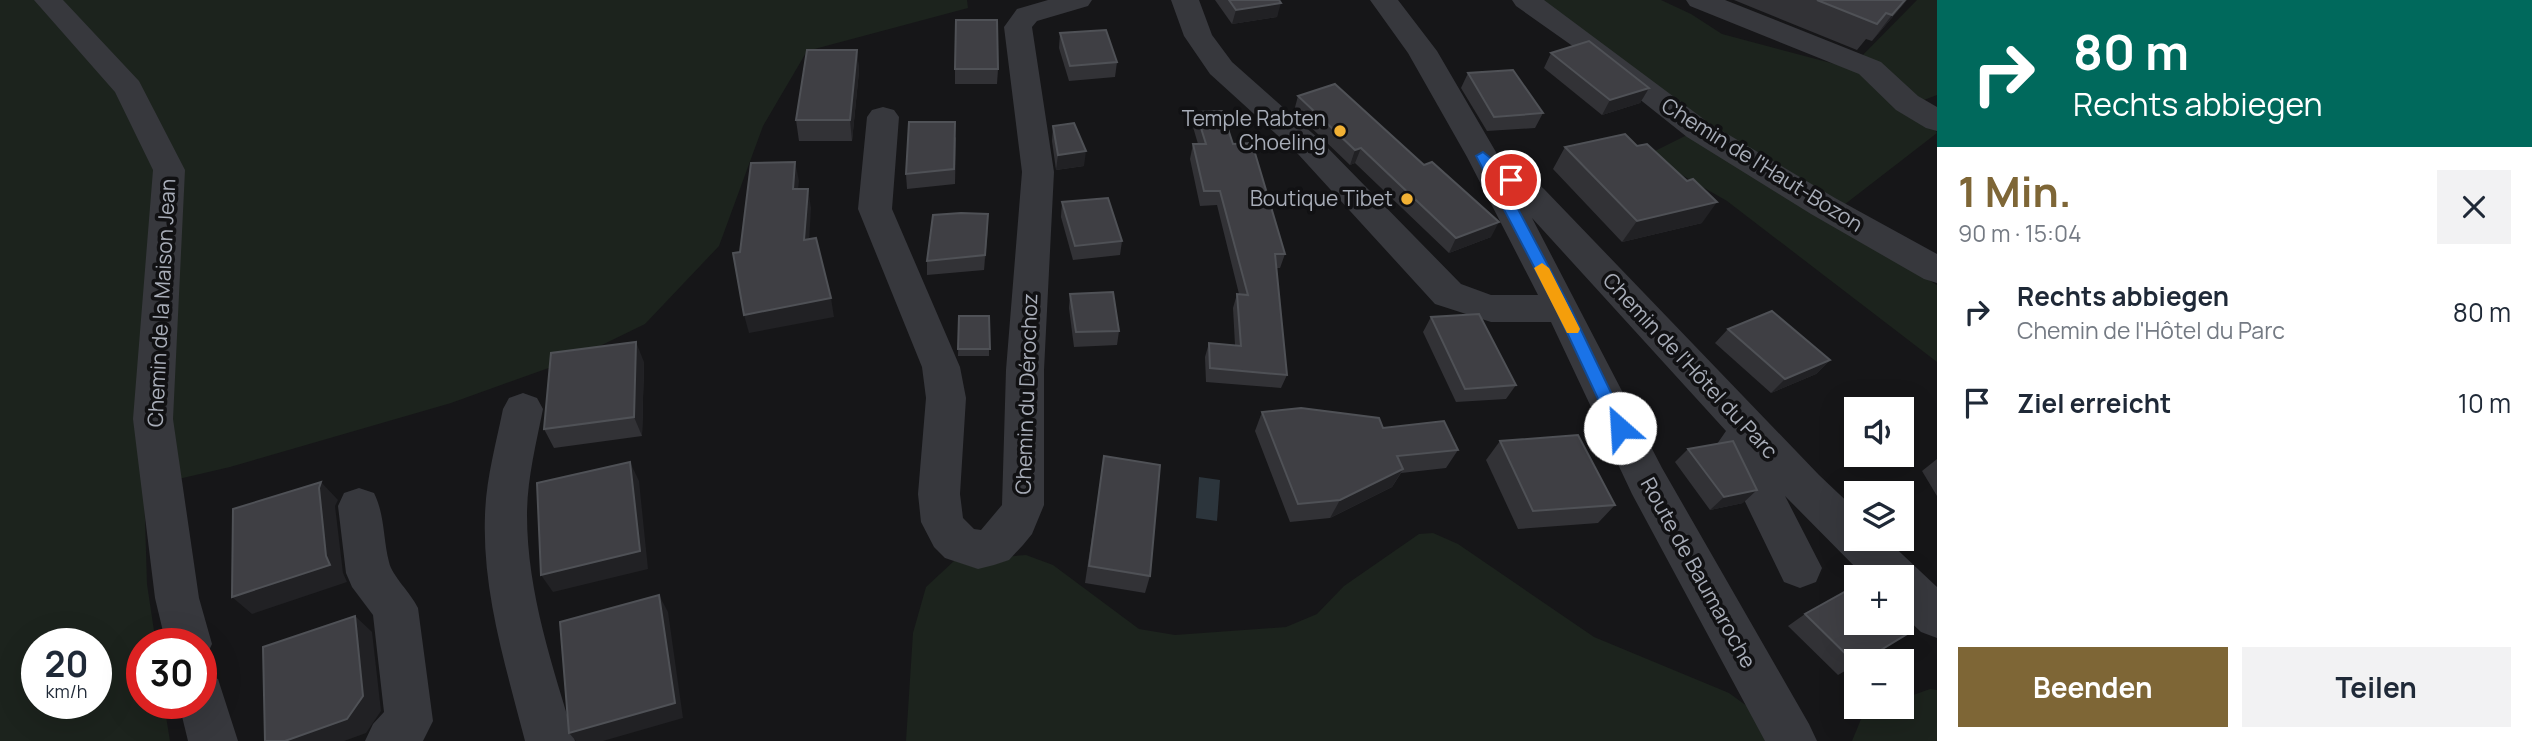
<!DOCTYPE html>
<html lang="de">
<meta charset="utf-8">
<style>
:root{--surface:#fff;--page:#f2f2f3;--text:#1f2937;--muted:#747a83;--accent:#7e6636}
body{margin:0;font-family:Manrope,sans-serif;background:var(--page);color:var(--text);height:100vh;display:flex;flex-direction:column;font-size:26px;white-space:nowrap}
*{box-sizing:border-box;margin:0}
p{font-size:23px;color:var(--muted)}
.icon{flex:none;width:38px;height:38px;fill:none;stroke:currentColor;stroke-width:2;stroke-linecap:round;stroke-linejoin:round}
.map{position:relative;flex:1;overflow:hidden}
.drawer{display:flex;flex-direction:column;background:var(--surface);width:595px}
.drawer>*{flex:none}
.top-card{background:#00695c;color:#fff;overflow:hidden}
.controls{position:absolute;left:1844px;top:397px;display:grid;gap:14px}
.controls a{display:grid;place-items:center;width:70px;height:70px;border-radius:0px;background:var(--surface);box-shadow:0 7px 28px #0002;font-size:35px}
.speed{position:absolute;left:21px;top:628px;display:flex;gap:14px;font-size:35px;font-weight:700;text-align:center}
.speed>*{display:grid;place-content:center;width:91px;height:91px;border-radius:50%;background:var(--surface);box-shadow:0 7px 28px #0002;line-height:1}
.speed small{font-size:18px;font-weight:400}
.speed .limit{border:10px solid #d22;background:#fff;color:#111}
.pin{position:absolute;display:grid;place-items:center;width:60px;height:60px;color:#fff;margin:-30px;border:4px solid #fff;border-radius:50%;box-shadow:0 2px 7px #0007}
.me{position:absolute;width:77px;margin:-38px;rotate:334deg;stroke-linejoin:round;filter:drop-shadow(0 0 5px #0008)}
.turn{display:flex;align-items:center;gap:24px;height:147px;padding:0 21px;font-size:32px}
.turn .icon{width:91px;height:91px;stroke-width:2.5}
.turn b{display:block;font-size:49px;line-height:60px}
.round{display:grid;place-items:center;flex:none;width:74px;height:74px;border-radius:0px;background:var(--page)}
.summary{display:flex;align-items:center;justify-content:space-between;height:119px;padding:0 21px}
h1{font-size:42px;font-weight:700;line-height:52px;color:var(--accent)}
.action{display:flex;gap:14px;margin-top:auto;padding:14px 21px}
.action a{flex:1;height:80px;border-radius:0px;background:var(--accent);color:#fff;font-size:28px;font-weight:700;line-height:80px;text-align:center}
.action a+a{background:var(--page);color:var(--text)}
ul{padding:0;list-style:none}
li{display:flex;align-items:center;gap:21px;height:91px;padding:0 21px}
li div{flex:1}
li b{display:block;font-size:26px}
li em{font-style:normal}
main{display:flex;flex:1;min-height:0}
.map>svg:first-child{display:block}
.green{fill:#1c231d;fill-rule:evenodd}
.water{fill:#2c353c}
.lines{fill:none;stroke-linecap:round;stroke-linejoin:round}
.minor{fill:#37383d;fill-rule:evenodd}
.wall{fill:#323236}
.shaded-wall{fill:#212124}
.building{fill:#3f3f44;stroke:#4f5156;stroke-width:2}
.route{fill:#1a73e8;stroke:#114b97;stroke-width:2}
.slow{fill:#f59e0b}
.poi-dot{fill:#f2b134;stroke:#111113;stroke-width:2.5}
.labels{text-anchor:middle;stroke-width:7;stroke-linejoin:round;paint-order:stroke}
.poi-label{font-size:21px;fill:#a8adb8;stroke:#111113;text-anchor:end}
.street-label{font-size:21px;fill:#a8adb8;stroke:#111113}
</style>
<main>
<div class="map">
<svg width="1937" height="741" viewBox="0 0 1937 741">
<rect width="100%" height="100%" fill="#161618"/>
<g class="green">
<path d="M0,0H967L968,8L807,51L763,126L719,246L645,324L571,360L451,403L230,467L144,487L147,584L156,644H142V704H164L170,741H0ZM37,644H96V704H37Z"/>
<path d="M1517,0H1661L1691,14L1722,34L1850,68L1917,0H1937V95L1916,103L1937,133L1840,208L1880,251L1937,285V362L1727,201L1647,155L1693,132Z"/>
<path d="M1433,533L1458,544L1594,637L1729,693L1795,741H906L913,633L926,587L954,561L1026,555L1053,565L1139,629L1175,635L1286,627L1317,614L1344,586L1419,534Z"/>
<path d="M1930,689L1937,690V741H1852L1864,712L1878,707H1902V699Z"/>
</g>
<path class="water" d="M1199,477L1220,480L1217,521L1196,518Z"/>
<g class="lines">
<g class="minor">
<path d="M34,0H63L139,81L185,170L173,419L199,598L212,644L205,659L201,661V644H166L155,598L133,419L153,170L115,92Z"/>
<path d="M1048,0H1092L1088,6L1037,21L1032,27L1054,172L1044,370V505L1032,534L1023,545L1009,560L994,565L978,569L945,558L934,547L921,522L918,494L926,398L922,367L858,209L867,117L872,110L883,107L894,110L899,117L892,209L960,367L966,398L960,494L963,518L974,529L981,530L1002,505L1006,370L1022,172L1004,27L1017,9Z"/>
<path d="M1171,0H1199L1212,35L1232,62L1320,140L1461,284L1491,295H1538L1467,157L1408,53L1370,0H1398L1437,51L1500,159L1510,161L1544,189L1819,475L1857,511V539H1886L1937,587V638L1921,632L1902,614V578H1866L1785,496L1822,568L1816,582L1800,588L1784,582L1717,444L1726,431L1532,218L1662,468L1809,724L1817,741H1765L1632,494L1551,322H1491L1435,304L1298,154L1210,74L1184,36Z"/>
<path d="M1512,0H1544L1709,123L1835,198L1937,254V283L1924,279L1811,214L1687,137L1574,47L1516,6Z"/>
<path d="M1686,0H1725L1881,62L1918,96L1937,107V131L1926,128L1896,110L1859,74L1690,6Z"/>
<path d="M523,393L537,398L543,409C536,444 527,480 527,515C527,593 553,667 575,741H525C506,667 482,592 485,515C486,479 496,444 503,409L509,398Z"/>
<path d="M359,488L374,493C385,515 383,539 389,562C392,576 411,593 418,608L433,721L423,741H365L373,724L384,712L373,615L352,587L346,573L338,506L344,493Z"/>
<path d="M201,672L218,679L238,741H188L179,704H201Z"/>
</g>
</g>
<g class="wall">
<path d="M1215,0H1279L1277,17L1232,24Z"/>
<path d="M1734,0H1907L1872,41L1866,39L1857,50Z"/>
<path d="M1060,33L1117,62L1115,77L1069,81L1059,48Z"/>
<path d="M857,50L859,71L852,141H799L796,120Z"/>
<path d="M1551,53L1649,88L1640,103L1602,115L1544,68Z"/>
<path d="M955,69H998L997,84H955Z"/>
<path d="M1468,73L1543,113L1535,128L1487,131L1461,88Z"/>
<path d="M1298,96L1424,165L1491,237L1449,253L1355,163L1350,165L1294,111Z"/>
<path d="M1196,112L1233,144L1285,254L1280,268H1276L1287,375L1281,388L1206,382L1205,357L1209,343L1235,345L1233,308L1237,294H1239L1217,205L1200,206L1190,159L1193,144H1198L1193,127Z"/>
<path d="M1053,126L1084,166L1056,170L1052,141Z"/>
<path d="M956,137L955,184L907,189L906,174Z"/>
<path d="M1637,146L1687,181L1702,223L1622,242L1553,169L1565,147Z"/>
<path d="M1062,202L1122,241L1120,255L1073,260L1061,217Z"/>
<path d="M988,229L984,270L927,275V261Z"/>
<path d="M1070,294L1119,331L1117,345L1074,347L1069,308Z"/>
<path d="M959,316H989V356H958Z"/>
<path d="M1431,317L1516,385L1506,399L1456,402L1423,332Z"/>
<path d="M1728,329L1830,360L1816,374L1771,393L1715,343Z"/>
<path d="M644,362L642,436L554,448L544,429Z"/>
<path d="M1262,412L1383,428L1458,450L1446,468L1401,473L1392,487L1330,518L1290,522L1255,431Z"/>
<path d="M1500,441L1615,505L1598,523L1518,529L1486,460Z"/>
<path d="M1688,449L1743,503L1710,510L1675,462Z"/>
<path d="M1104,456L1150,576L1145,593L1085,583Z"/>
<path d="M1937,459V496L1922,471Z"/>
<path d="M1805,614L1857,664L1838,675L1788,626Z"/>
</g>
<g class="shaded-wall">
<path d="M1905,0H1907L1872,41L1892,15Z"/>
<path d="M1281,3L1277,17L1232,24L1236,10Z"/>
<path d="M857,50L859,71L852,141L850,120Z"/>
<path d="M1649,88L1640,103L1602,115L1610,100Z"/>
<path d="M1361,148L1355,163L1350,165L1355,150Z"/>
<path d="M1086,151L1084,166L1056,170L1058,155Z"/>
<path d="M795,162L799,181L796,208L793,189Z"/>
<path d="M808,189L811,208L808,259L804,240Z"/>
<path d="M1717,202L1702,223L1622,242L1637,221Z"/>
<path d="M988,214V229L984,270L985,255Z"/>
<path d="M1499,222L1491,237L1449,253L1456,238Z"/>
<path d="M831,298L834,317L749,333L744,315Z"/>
<path d="M636,342L644,362L642,436L634,417Z"/>
<path d="M1830,360L1816,374L1771,393L1785,379Z"/>
<path d="M630,462L639,481L648,569L553,592L541,575Z"/>
<path d="M1403,469L1392,487L1330,518L1340,500Z"/>
<path d="M321,482L338,500L335,506L343,573L347,582L252,614L232,597L326,556L319,488Z"/>
<path d="M1757,490L1743,503L1710,510L1724,497Z"/>
<path d="M659,595L668,612L683,718L603,741H576L569,733Z"/>
<path d="M355,616L372,632L381,711L366,733L344,741H285Z"/>
</g>
<g class="building">
<path d="M1229,0H1279L1281,3L1236,10Z"/>
<path d="M1817,0H1905L1892,15L1886,13L1877,24Z"/>
<path d="M956,20H997L998,69H955Z"/>
<path d="M1106,30L1117,62L1070,66L1060,33Z"/>
<path d="M1589,41L1649,88L1610,100L1551,53Z"/>
<path d="M807,50H857L850,120H796Z"/>
<path d="M1513,70L1543,113L1494,117L1468,73Z"/>
<path d="M1335,84L1424,165L1432,162L1499,222L1456,238L1361,148L1355,150L1298,96Z"/>
<path d="M1222,111L1233,144L1252,143L1285,254H1275L1287,375L1210,368L1209,343L1241,346L1237,294L1248,295L1220,191H1204L1193,144H1206L1196,112Z"/>
<path d="M909,122H955L954,169L906,174Z"/>
<path d="M1074,123L1086,151L1058,155L1053,126Z"/>
<path d="M1625,134L1637,146L1647,144L1687,181L1693,179L1717,202L1637,221L1565,147Z"/>
<path d="M795,162L793,189H808L804,240L816,238L831,298L744,315L733,253L740,252L751,163Z"/>
<path d="M1108,198L1122,241L1075,246L1062,202Z"/>
<path d="M961,213L988,214L985,255L927,261L933,215Z"/>
<path d="M1113,292L1119,331L1076,332L1070,294Z"/>
<path d="M1772,311L1830,360L1785,379L1728,329Z"/>
<path d="M1479,314L1516,385L1465,389L1431,317Z"/>
<path d="M959,316H989L990,349H958Z"/>
<path d="M636,342L634,417L544,429L551,353Z"/>
<path d="M1301,408L1379,418L1383,428L1444,421L1458,450L1397,456L1403,469L1340,500L1298,504L1262,412Z"/>
<path d="M1578,435L1615,505L1533,511L1500,441Z"/>
<path d="M1733,441L1757,490L1724,497L1688,449Z"/>
<path d="M1104,456L1160,465L1150,576L1089,566Z"/>
<path d="M630,462L640,551L541,575L537,483Z"/>
<path d="M321,482L319,488L326,556L330,565L232,597L233,509Z"/>
<path d="M1857,585V623H1902V622L1912,631L1861,662H1857L1856,664L1805,614Z"/>
<path d="M659,595L675,703L569,733L560,622Z"/>
<path d="M355,616L363,696L347,719L285,741H265L263,647Z"/>
</g>
<path class="route" d="M1483,152L1518,180L1511,184L1502,179L1570,307L1628,428L1626,433H1614L1555,307L1476,156Z"/>
<path class="slow" d="M1542,263L1549,268L1580,329L1578,333H1567L1565,329L1534,268Z"/>
<g class="poi-dot">
<circle cx="1340" cy="131" r="7"/>
<circle cx="1407" cy="199" r="7"/>
</g>
<g class="labels">
<g class="poi-label">
<text x="1326" y="126">Temple Rabten<tspan x="1326" dy="24">Choeling</tspan></text>
<text x="1393" y="206">Boutique Tibet</text>
</g>
<g class="street-label">
<text transform="translate(1762 165) rotate(32)" y="7">Chemin de l'Haut-Bozon</text>
<text transform="translate(162 303) rotate(-87)" y="7">Chemin de la Maison Jean</text>
<text transform="translate(1690 366) rotate(47)" y="7">Chemin de l'Hôtel du Parc</text>
<text transform="translate(1027 394) rotate(-88)" y="7">Chemin du Dérochoz</text>
<text transform="translate(1698 573) rotate(61)" y="7">Route de Baumaroche</text>
</g>
</g>
</svg>
<div class="controls">
<a><svg class="icon" aria-label="sound" viewBox="0 0 24 24"><path d="M4 9h4l5-4v14l-5-4H4zM17 9q2 3 0 6"/></svg></a>
<a><svg class="icon" aria-label="layers" viewBox="0 0 24 24"><path d="M12 4l9 5-9 5-9-5zM3 14l9 5 9-5"/></svg></a>
<a>+</a>
<a>−</a>
</div>
<div class="speed"><div>20<small>km/h</small></div><div class="limit">30</div></div>
<div class="pin" style="left:1511px;top:180px;background:#d93025"><svg class="icon" aria-label="arrive" viewBox="0 0 24 24"><path d="M6 21V4h12l-3 4 3 4H6"/></svg></div>
<svg class="me" style="left:1620px;top:428px" viewBox="-20 -20 40 40"><circle r="19" fill="#fff"/><path d="M0-13L10 11 0 6-10 11z" fill="#1a73e8"/></svg>
</div>
<section class="drawer">
<div class="top-card">
<div class="turn"><svg class="icon" aria-label="right" viewBox="0 0 24 24"><path d="M7 20v-9h11M14 6l5 5-5 5"/></svg><div><b>80 m</b>Rechts abbiegen</div></div>
</div>
<div class="summary"><div><h1>1 Min.</h1><p>90 m · 15:04</p></div><a class="round"><svg class="icon" aria-label="close" viewBox="0 0 24 24"><path d="M6 6l12 12M18 6L6 18"/></svg></a></div>
<ul>
<li><svg class="icon" aria-label="right" viewBox="0 0 24 24"><path d="M7 20v-9h11M14 6l5 5-5 5"/></svg><div><b>Rechts abbiegen</b><p>Chemin de l'Hôtel du Parc</p></div><em>80 m</em></li>
<li><svg class="icon" aria-label="arrive" viewBox="0 0 24 24"><path d="M6 21V4h12l-3 4 3 4H6"/></svg><div><b>Ziel erreicht</b></div><em>10 m</em></li>
</ul>
<div class="action"><a>Beenden</a><a>Teilen</a></div>
</section>
</main>
